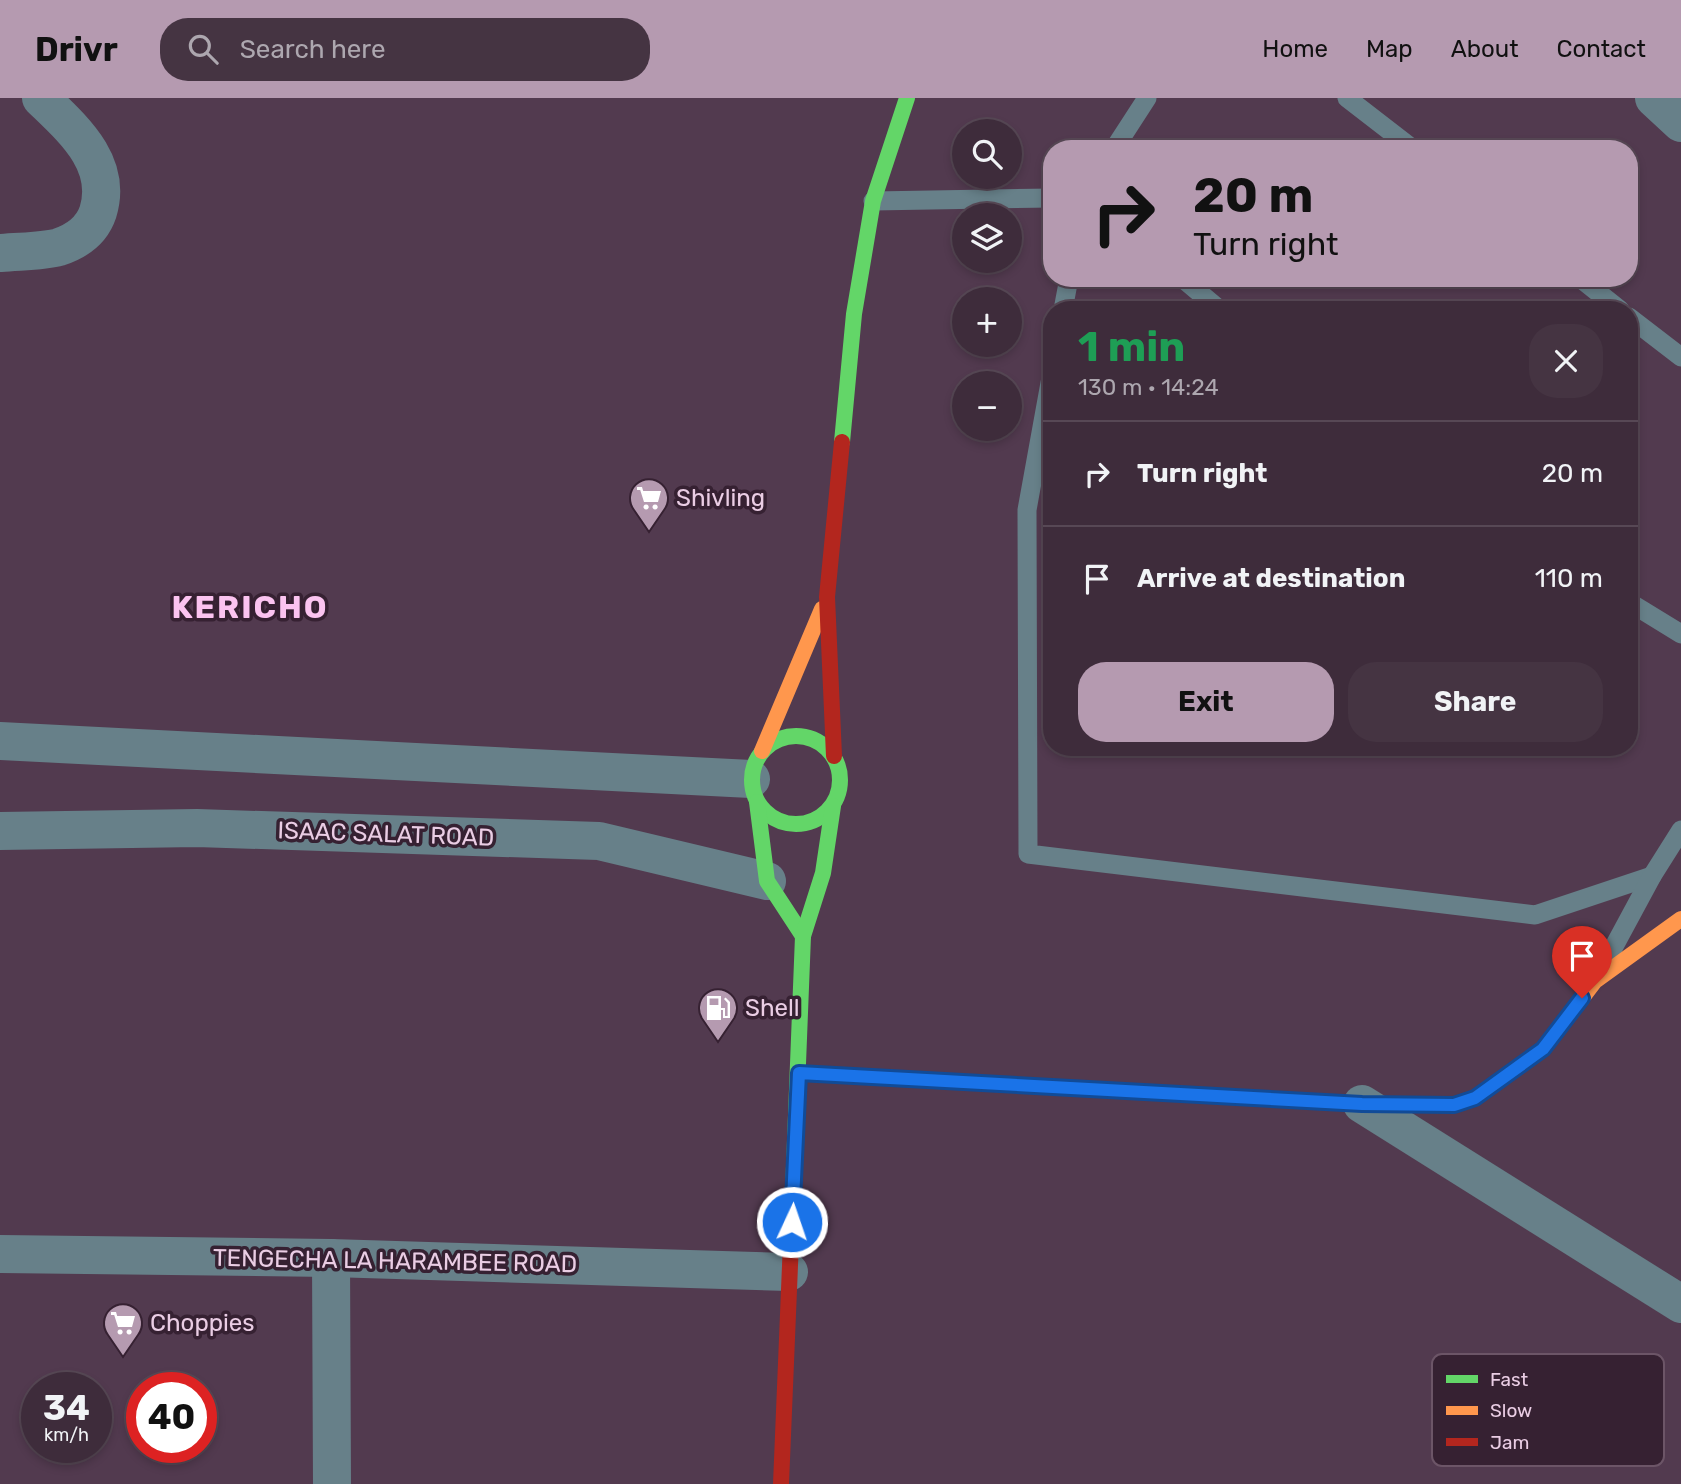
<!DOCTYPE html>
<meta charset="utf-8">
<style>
:root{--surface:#3e2c3b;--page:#453442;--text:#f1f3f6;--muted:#ada7af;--line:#574855;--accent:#b59ab0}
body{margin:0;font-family:Rubik,sans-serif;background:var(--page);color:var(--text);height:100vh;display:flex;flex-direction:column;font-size:26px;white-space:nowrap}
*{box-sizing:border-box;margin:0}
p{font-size:23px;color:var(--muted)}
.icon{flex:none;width:38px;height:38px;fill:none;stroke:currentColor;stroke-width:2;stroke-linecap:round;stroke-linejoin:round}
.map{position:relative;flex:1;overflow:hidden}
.drawer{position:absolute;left:1043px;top:203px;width:595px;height:455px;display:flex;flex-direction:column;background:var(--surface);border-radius:28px;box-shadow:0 4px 10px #0003,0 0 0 2px var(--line)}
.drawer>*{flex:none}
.top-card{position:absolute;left:1043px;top:42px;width:595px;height:147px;border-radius:28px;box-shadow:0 4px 10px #0003,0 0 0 2px var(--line);background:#b59ab0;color:#111;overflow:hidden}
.controls{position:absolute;left:952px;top:21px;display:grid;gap:14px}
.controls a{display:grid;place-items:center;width:70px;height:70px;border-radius:50%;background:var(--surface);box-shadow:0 4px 10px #0003,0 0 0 2px var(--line);font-size:35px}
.speed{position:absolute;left:21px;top:1274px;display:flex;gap:14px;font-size:35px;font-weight:700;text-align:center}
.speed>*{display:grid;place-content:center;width:91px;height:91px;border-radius:50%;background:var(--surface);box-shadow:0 4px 10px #0003,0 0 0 2px var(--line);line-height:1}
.speed small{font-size:18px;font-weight:400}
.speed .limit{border:10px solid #d22;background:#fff;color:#111}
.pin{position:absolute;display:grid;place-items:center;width:60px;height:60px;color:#fff;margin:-72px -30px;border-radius:50% 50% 50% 0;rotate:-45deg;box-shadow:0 0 7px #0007}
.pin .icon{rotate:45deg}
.me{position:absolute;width:77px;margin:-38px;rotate:3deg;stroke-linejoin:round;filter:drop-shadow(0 0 5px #0008)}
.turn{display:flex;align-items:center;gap:24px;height:147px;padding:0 35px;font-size:32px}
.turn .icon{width:91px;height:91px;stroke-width:2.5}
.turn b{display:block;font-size:49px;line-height:60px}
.round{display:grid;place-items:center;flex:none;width:74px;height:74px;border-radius:28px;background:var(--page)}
.summary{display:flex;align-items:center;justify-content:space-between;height:119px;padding:0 35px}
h1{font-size:42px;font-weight:700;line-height:52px;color:#1e9e55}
.button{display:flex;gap:14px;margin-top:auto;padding:14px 35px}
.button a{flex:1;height:80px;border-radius:28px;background:var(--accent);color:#111;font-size:28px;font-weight:700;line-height:80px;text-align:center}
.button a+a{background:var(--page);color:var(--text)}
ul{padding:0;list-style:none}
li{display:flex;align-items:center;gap:21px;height:105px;padding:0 35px;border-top:2px solid var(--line)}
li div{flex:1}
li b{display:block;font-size:26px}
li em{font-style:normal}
header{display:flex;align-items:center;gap:42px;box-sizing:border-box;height:98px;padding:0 35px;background:var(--accent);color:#111}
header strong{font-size:33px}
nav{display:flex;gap:38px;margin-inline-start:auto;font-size:24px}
.search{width:490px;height:63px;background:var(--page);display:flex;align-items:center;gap:18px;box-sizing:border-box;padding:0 24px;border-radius:28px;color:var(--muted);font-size:26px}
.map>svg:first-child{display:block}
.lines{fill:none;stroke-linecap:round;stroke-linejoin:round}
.lane{stroke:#678089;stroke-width:19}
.street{stroke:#678089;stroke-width:38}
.fast{stroke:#63d668;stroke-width:16}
.slow{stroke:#ff974d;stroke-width:16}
.jam{stroke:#b3261e;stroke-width:16}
.route-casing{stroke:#114b97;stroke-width:18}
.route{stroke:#1a73e8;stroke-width:12}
.labels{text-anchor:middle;stroke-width:7;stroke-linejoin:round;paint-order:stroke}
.poi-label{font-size:24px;fill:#eacde4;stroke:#362132;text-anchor:start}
.street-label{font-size:24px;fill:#eacde4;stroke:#362132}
.district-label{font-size:32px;font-weight:bold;letter-spacing:2px;fill:#fbc3f0;stroke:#362132}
.key{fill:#362132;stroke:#6c5567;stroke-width:2}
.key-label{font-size:19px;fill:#eacde4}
</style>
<header>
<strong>Drivr</strong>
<div class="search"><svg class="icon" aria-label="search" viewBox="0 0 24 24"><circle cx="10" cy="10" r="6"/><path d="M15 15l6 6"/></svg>Search here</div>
<nav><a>Home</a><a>Map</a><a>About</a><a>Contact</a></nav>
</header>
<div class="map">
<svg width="1681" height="1386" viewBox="0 0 1681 1386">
<rect width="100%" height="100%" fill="#523a4f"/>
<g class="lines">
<g class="lane">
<path d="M1347,0L1413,51"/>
<path d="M1114,51L1147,0"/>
<path d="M873,103L1052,100"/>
<path d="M1182,180L1220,212"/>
<path d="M1580,180L1620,212"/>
<path d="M1063,212L1069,180"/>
<path d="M1629,219L1681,259"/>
<path d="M1052,274L1027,412L1028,756L1535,817L1652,778"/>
<path d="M1629,504L1681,536"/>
<path d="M1604,867L1652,778L1681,732"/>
</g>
<g class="street">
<path d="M1654,0L1681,25"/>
<path d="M0,155C19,153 41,154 59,149C77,143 92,132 98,114C113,65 73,31 41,0"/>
<path d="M0,643L751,681"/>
<path d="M0,733L197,730L599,743L767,783"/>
<path d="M1362,1006L1681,1206"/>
<path d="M0,1156L331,1160L789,1174"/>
<path d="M331,1160L332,1386"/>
</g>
<g class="fast">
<path d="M842,344L854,216L873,103L907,0"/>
<circle cx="796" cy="682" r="44"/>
<path d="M757,704L767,783L803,838"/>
<path d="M798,975L1235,999"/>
<path d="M792,1119L803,838L823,775L833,708"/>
</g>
<g class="slow">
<path d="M762,653L822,511"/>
<path d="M1235,999L1362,1006L1454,1007L1475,1000L1543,951L1595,883L1681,821"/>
</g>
<g class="jam">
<path d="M834,658L827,499L842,344"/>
<path d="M781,1386L792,1119"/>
</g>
</g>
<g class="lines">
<defs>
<path id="route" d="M792,1124L799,975L1362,1006L1454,1007L1475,1000L1543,951L1582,900"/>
</defs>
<use href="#route" class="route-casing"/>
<use href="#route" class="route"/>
</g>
<defs>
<symbol id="supermarket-pin" viewBox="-11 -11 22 30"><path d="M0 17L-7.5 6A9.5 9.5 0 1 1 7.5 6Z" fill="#b59ab0" stroke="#362132"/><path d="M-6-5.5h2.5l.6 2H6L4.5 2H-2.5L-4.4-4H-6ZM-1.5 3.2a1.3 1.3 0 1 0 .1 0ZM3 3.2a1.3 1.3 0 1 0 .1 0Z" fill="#fff"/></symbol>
<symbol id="fuel-pin" viewBox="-11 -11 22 30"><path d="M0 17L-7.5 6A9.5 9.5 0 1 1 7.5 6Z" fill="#b59ab0" stroke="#362132"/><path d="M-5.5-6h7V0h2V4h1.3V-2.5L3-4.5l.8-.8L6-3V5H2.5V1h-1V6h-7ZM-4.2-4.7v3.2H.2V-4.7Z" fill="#fff"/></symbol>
</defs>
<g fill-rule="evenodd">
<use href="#supermarket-pin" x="627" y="378" width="44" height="60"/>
<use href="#fuel-pin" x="696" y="888" width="44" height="60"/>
<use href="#supermarket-pin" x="101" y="1203" width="44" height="60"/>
</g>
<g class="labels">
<g class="poi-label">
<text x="676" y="408">Shivling</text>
<text x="745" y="918">Shell</text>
<text x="150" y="1233">Choppies</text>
</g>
<g class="street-label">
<text transform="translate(386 736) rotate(2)" y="8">ISAAC SALAT ROAD</text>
<text transform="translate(395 1163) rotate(1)" y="8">TENGECHA LA HARAMBEE ROAD</text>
</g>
<g class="district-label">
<text x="250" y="520">KERICHO</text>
</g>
</g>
<rect x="1432" y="1256" width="232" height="112" rx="10" class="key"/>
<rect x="1446" y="1277" width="32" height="8" fill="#63d668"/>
<rect x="1446" y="1308" width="32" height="9" fill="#ff974d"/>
<rect x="1446" y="1340" width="32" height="8" fill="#b3261e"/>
<g class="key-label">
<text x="1490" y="1288">Fast</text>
<text x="1490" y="1319">Slow</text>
<text x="1490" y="1351">Jam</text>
</g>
</svg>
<div class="controls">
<a><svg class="icon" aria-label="search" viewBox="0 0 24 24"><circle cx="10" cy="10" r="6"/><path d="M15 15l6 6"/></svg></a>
<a><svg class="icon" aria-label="layers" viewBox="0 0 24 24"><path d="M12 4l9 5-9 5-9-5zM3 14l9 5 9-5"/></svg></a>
<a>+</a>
<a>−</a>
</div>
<div class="speed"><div>34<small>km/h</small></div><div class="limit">40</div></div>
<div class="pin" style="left:1582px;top:900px;background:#d93025"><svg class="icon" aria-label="arrive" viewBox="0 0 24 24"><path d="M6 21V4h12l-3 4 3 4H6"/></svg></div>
<svg class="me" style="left:792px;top:1124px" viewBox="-20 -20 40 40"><circle r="17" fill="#1a73e8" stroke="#fff" stroke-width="3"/><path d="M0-11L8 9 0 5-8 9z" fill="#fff"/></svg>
<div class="top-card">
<div class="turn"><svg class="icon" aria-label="right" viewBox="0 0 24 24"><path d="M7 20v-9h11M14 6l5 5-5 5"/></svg><div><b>20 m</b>Turn right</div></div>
</div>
<section class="drawer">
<div class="summary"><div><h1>1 min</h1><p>130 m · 14:24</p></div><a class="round"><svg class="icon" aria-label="close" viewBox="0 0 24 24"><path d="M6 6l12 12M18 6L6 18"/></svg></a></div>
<ul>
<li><svg class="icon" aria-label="right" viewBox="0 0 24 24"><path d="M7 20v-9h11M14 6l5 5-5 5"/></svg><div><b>Turn right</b></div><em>20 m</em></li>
<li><svg class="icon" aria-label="arrive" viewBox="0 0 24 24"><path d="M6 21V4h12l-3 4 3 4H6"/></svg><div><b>Arrive at destination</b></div><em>110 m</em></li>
</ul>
<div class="button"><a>Exit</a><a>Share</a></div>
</section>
</div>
